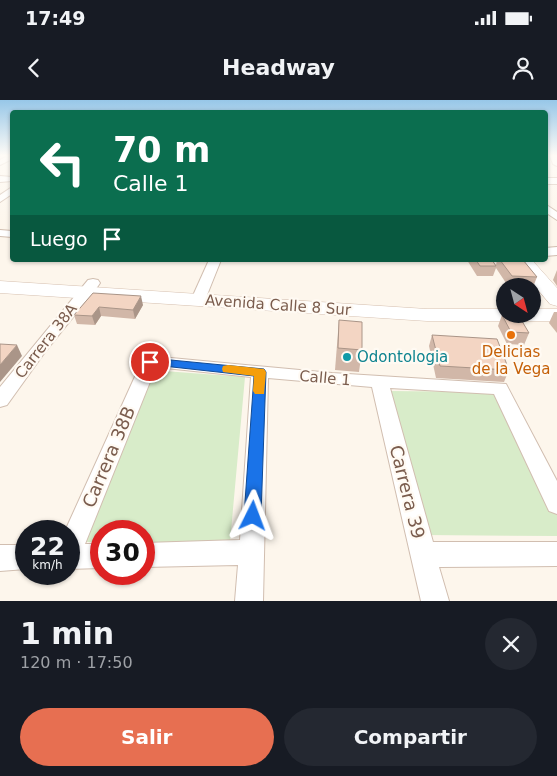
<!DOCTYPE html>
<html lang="es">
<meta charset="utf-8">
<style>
:root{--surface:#171b24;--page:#242831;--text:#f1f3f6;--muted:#9ea1a6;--accent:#e76f51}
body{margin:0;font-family:"DejaVu Sans",sans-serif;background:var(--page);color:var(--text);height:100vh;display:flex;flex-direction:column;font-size:19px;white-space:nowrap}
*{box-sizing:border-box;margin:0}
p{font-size:16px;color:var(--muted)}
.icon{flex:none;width:28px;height:28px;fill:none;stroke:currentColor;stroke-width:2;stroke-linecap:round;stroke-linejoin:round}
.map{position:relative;height:501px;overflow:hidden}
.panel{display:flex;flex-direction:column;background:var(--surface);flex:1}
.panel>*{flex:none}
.top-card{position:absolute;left:10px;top:10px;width:538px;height:152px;border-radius:5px;box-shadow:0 1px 4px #0004;background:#0b6e4f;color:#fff;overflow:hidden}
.needle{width:32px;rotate:144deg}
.controls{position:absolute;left:496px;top:178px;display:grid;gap:10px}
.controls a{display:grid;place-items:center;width:45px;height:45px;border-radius:50%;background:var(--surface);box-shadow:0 1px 4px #0004;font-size:25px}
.speed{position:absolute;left:15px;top:420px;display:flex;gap:10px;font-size:25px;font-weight:700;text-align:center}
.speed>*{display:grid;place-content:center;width:65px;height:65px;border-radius:50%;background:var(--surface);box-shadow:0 1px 4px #0004;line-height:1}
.speed small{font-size:12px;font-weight:400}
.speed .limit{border:8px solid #d22;background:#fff;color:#111}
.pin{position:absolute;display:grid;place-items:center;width:42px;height:42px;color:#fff;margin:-21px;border:2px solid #fff;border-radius:50%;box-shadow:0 1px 5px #0007}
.me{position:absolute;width:55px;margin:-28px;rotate:3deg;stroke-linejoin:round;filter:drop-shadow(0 0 4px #0008)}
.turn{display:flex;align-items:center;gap:18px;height:105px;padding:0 20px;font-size:22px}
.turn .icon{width:65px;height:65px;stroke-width:2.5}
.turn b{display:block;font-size:35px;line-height:42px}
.then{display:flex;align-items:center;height:48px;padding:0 20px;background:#0003;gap:10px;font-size:19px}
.round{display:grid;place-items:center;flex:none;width:52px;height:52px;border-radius:26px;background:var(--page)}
.overview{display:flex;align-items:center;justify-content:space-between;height:85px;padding:0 20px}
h1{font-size:30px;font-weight:600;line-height:38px}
.cta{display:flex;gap:10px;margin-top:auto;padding:10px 20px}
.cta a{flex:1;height:58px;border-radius:30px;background:var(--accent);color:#fff;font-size:20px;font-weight:600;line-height:58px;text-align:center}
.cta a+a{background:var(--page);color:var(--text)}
.status{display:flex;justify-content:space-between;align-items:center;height:35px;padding:0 25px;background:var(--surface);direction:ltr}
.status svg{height:14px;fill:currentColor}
header{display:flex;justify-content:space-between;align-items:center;height:65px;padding:0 20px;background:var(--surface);font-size:22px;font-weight:600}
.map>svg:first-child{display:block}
.green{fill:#d8ecc9}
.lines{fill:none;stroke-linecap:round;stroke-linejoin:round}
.street-casing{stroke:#d1beb0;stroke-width:2}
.secondary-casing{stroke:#d6c0b0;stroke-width:1}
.street{fill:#fff;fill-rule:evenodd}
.secondary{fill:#fff;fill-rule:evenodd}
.wall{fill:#d1b7a8}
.shaded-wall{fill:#aa9588}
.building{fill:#f3d5c3;stroke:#aa9588}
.route{fill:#1a73e8;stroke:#114b97}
.slow{fill:#f59e0b}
.food-dot{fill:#e8710a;stroke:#fffaf3;stroke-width:2}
.culture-dot{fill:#0f9aa8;stroke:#fffaf3;stroke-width:2}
.labels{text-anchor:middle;stroke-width:4.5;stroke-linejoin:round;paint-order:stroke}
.street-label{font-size:15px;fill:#7a5c4d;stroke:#fffaf3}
.food-label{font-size:15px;fill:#c56008;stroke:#fffaf3}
.culture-label{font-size:15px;fill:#0d838f;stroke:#fffaf3;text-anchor:start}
.near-street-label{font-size:18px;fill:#7a5c4d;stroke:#fffaf3}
</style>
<div class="status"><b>17:49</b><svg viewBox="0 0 49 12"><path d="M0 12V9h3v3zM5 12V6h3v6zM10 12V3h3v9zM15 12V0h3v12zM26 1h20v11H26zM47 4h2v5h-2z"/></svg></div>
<header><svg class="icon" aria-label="back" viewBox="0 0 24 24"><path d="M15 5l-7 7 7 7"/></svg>Headway<svg class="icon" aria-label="person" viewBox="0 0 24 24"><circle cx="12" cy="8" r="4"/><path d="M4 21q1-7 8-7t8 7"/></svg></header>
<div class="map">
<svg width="557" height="501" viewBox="0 0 557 501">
<rect width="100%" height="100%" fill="#fdf6ec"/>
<g class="green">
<path d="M150,270L245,277L230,442H144V431H101V442H84Z"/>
<path d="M388,291L494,292L557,414V436L424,435Z"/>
</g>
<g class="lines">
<defs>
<g id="street">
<path d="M7,56H12V59L0,65V60Z"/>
<path d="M550,56H557V66L553,64Z"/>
<path d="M0,76L12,77V81L0,82Z"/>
<rect x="545" y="78" width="12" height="6"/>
<path d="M12,87V94L0,102V95Z"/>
<path d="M545,104L557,112V120L545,112Z"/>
<path d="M0,130L12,131V137L0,136Z"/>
<path d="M557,147V155L545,156V148Z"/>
<path d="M209,160H221L205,200L203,203H193L191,200Z"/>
<path d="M93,179L98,180L100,183L98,186L45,252L7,305L0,307V287L88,180Z"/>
<path d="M150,256L332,273L506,284L557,381V414L549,411L494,294L390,288L433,442H557V466L439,467L449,501H421L372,287L268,278L263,501H235L238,465L144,467V443L240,440L251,277L156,267L85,444H101V468L69,469V431H65L142,261L144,257Z"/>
<path d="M0,445H26V469L0,471Z"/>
</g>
<g id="secondary">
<path d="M513,160H532L557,188V206L550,204Z"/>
<path d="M0,181L427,209H505V214H532V209H557V221H427L0,193Z"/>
</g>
</defs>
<use href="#street" class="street-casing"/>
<use href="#secondary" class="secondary-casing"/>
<use href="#street" class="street"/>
<use href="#secondary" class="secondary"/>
</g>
<g class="wall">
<path d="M467,160H492L496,165L497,160H523L537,177L533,187L532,186H508L496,168L493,176H477Z"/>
<path d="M557,170V186L553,180Z"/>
<path d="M93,193L143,205L135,219L101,216L95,225L77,224L74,215Z"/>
<path d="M554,212H557V233L549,223Z"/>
<path d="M502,215L529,233L524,245L507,244L498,226Z"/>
<path d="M339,220L362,250L359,272L335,270Z"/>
<path d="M432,235L509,270L504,282L436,278L429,246Z"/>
</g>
<g class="shaded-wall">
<path d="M141,196L143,205L135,219L133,210Z"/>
<path d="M99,207L101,216L95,225L92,216Z"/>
<path d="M17,245L22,256L0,282V265Z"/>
</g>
<g class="building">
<path d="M476,160H492L496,166H480Z"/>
<path d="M500,160H523L537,177L512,176Z"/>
<path d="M93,193L141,196L133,210L99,207L92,216L74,215Z"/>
<path d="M502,215L519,216L529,233L511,232Z"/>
<path d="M339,220L362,222V250L338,248Z"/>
<path d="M432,235L497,239L509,270L440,266Z"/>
<path d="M0,244L17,245L0,265Z"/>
</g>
<linearGradient id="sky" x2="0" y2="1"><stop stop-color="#97c7e8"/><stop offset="0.44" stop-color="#fefbf6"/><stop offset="1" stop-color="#fefbf6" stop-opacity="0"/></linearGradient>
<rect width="557" height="126" fill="url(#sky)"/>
<path class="route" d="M150,258L264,269L266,272L261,416L259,422L253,424L247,422L244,416L254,276L145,264L144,262L145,259Z"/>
<path class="slow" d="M228,265L264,269L266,272L264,294H255L253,291L254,276L223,272L222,269L223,266Z"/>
<circle class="food-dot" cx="511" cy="235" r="5"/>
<circle class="culture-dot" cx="347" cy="257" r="5"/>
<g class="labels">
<g class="street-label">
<text transform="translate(278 205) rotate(4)" y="5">Avenida Calle 8 Sur</text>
<text transform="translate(46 241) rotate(-52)" y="5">Carrera 38A</text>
<text transform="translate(325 278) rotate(5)" y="5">Calle 1</text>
</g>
<g class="food-label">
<text x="511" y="257">Delicias<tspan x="511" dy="17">de la Vega</tspan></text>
</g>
<g class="culture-label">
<text x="357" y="262">Odontologia</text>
</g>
<g class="near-street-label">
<text transform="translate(109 357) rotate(-67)" y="6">Carrera 38B</text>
<text transform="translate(407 392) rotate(76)" y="6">Carrera 39</text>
</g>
</g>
</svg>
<div class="controls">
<a><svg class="needle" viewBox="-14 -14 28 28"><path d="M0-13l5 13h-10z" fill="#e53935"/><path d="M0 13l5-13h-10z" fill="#9ea1a6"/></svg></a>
</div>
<div class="speed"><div>22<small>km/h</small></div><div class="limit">30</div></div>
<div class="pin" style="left:150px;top:262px;background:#d93025"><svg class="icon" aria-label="arrive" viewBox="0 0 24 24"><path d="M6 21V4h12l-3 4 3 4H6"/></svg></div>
<svg class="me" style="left:253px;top:416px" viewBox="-20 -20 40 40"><path d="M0-17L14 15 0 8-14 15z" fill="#1a73e8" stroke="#fff" stroke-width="4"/></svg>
<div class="top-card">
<div class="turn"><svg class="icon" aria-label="left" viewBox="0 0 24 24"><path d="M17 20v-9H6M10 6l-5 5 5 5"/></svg><div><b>70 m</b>Calle 1</div></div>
<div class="then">Luego<svg class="icon" aria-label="arrive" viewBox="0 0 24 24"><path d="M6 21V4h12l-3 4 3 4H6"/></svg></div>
</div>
</div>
<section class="panel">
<div class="overview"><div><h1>1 min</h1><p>120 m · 17:50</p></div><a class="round"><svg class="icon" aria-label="close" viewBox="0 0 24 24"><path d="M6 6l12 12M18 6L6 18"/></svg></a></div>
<div class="cta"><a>Salir</a><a>Compartir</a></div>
</section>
